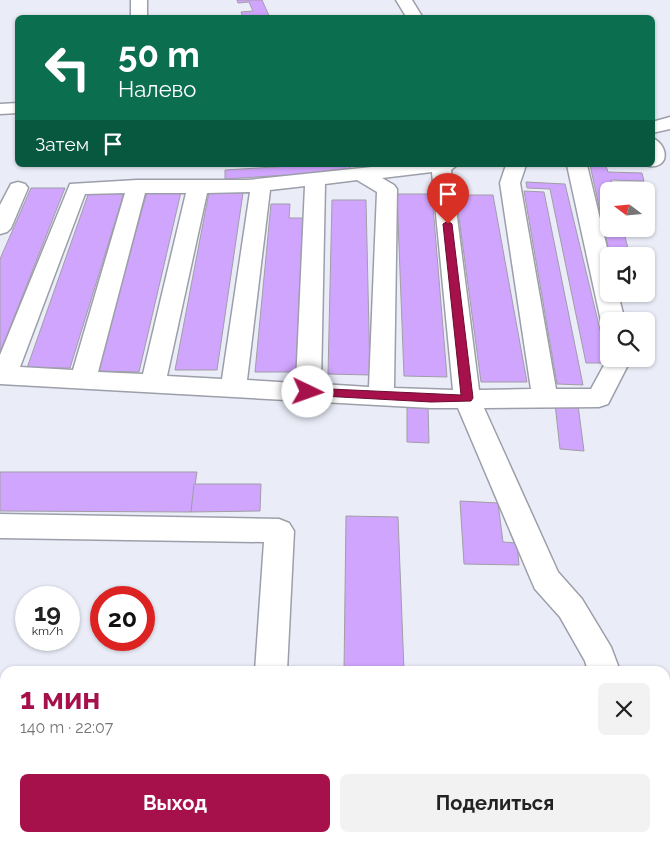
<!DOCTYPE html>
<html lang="ru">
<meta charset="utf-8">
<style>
:root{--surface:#fff;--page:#f2f2f2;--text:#222;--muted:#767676;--accent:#a6114b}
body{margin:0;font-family:Raleway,sans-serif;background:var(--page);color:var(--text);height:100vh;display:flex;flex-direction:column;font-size:19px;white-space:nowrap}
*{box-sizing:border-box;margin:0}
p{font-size:16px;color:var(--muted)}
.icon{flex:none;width:28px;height:28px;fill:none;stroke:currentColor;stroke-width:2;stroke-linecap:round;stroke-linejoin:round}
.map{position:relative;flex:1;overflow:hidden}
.drawer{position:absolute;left:0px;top:666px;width:670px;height:176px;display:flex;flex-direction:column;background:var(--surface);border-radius:15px 15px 0 0;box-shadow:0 1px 4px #0004}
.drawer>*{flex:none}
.banner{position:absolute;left:15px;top:15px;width:640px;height:152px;border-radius:8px;box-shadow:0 1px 4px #0004;background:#0b6e4f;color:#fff;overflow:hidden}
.needle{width:32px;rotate:286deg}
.tools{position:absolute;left:600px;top:182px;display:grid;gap:10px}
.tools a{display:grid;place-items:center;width:55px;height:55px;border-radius:8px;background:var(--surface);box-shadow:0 1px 4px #0004;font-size:25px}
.speed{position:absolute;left:15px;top:586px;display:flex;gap:10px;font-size:25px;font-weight:700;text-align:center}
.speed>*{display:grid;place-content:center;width:65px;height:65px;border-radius:50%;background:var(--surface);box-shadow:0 1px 4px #0004;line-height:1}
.speed small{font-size:12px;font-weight:400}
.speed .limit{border:8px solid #d22;background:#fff;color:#111}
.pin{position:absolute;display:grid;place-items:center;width:42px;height:42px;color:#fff;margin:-51px -21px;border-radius:50% 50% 50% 0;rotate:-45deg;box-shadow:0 0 5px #0007}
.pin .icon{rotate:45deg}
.me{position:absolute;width:55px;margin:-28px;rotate:93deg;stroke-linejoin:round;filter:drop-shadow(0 0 4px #0008)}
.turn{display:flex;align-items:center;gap:18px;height:105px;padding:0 20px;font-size:22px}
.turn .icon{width:65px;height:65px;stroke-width:2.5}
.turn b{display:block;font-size:35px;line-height:42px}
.then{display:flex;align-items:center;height:48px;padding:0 20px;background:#0003;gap:10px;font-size:19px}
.round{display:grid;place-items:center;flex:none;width:52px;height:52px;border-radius:8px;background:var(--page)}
.overview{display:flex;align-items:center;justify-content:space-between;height:85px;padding:0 20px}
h1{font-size:30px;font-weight:700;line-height:38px;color:var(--accent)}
.primary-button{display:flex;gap:10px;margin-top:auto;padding:10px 20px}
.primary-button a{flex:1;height:58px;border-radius:8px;background:var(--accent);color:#fff;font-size:20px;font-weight:700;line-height:58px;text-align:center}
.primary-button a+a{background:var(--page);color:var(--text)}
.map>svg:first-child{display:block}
.building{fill:#d0a5fd;stroke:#a19da6}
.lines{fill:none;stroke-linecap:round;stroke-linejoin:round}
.minor-casing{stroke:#9c9fa9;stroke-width:3}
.minor{fill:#fff;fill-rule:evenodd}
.route{fill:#a6114b;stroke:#6c0b31}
</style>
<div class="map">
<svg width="670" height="842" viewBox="0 0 670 842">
<rect width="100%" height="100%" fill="#eaedf8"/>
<g class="building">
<path d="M237,0H262L270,18H243L241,12L253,11L249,2L238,3Z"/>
<path d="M307,165H350L351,171L225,179V170Z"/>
<path d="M590,165L606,166L608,172L642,173L644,181L611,180L614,191H609V229H623L630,256H610Z"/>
<path d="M526,182L565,184L608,363H586L550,189L527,188Z"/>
<path d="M31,188H65L0,353V259Z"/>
<path d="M524,191L544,192L583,385L557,384Z"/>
<path d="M89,192L124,193L70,368H27Z"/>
<path d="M147,192H181L139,372L97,371Z"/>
<path d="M209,192L243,193L217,370H175Z"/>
<path d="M397,194H432L447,377L404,376Z"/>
<path d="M456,195H493L527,382H481Z"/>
<path d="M332,200H366L370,375L328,374Z"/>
<path d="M271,204H290L289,218H303L296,372H255Z"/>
<path d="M555,404L578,405L584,451L560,449Z"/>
<path d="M407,405H428L429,443L407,442Z"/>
<path d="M0,472H197L191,512L0,511Z"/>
<path d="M194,484H261L260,511L191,512Z"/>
<path d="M460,501L498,503L503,542L517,543L519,565L464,564Z"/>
<path d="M346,516L398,517L404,671H344Z"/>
<path d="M15,838H54L53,842H14Z"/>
</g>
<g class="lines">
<defs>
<g id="minor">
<rect x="131" y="0" width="16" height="18"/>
<path d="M396,0H412L423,18H407Z"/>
<path d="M18,103V113L0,114V104Z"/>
<path d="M670,117V129L652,133V122Z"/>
<path d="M652,138C670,145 670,172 645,165H652Z"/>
<path d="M391,165H457L451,170L479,390L531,389L500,183L506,165H526L520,183L556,389H591L609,356V359H631L608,404L599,407L484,408L558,572L582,599L611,647L620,671H588L585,661L560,617L535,589L531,580L458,408H431L0,384V355L70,184L137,180H248ZM432,172L453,390L394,388L397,189L394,185L382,178ZM357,180L377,192L369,387L321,384L325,184ZM305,186L296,383L247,380L270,190ZM250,192L222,379L167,376L207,193ZM125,193L73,370L20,367L85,194ZM145,193H186L143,374L98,372Z"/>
<path d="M567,165H587L609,256V294H618L625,321H609V328L605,326L601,321Z"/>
<path d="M18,182L25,184L28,188L11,228L7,232L0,234V205L11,184Z"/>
<path d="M0,514L279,519L289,523L294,531L287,671H255L264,542L0,538Z"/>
<path d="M401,838H438L439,842H401Z"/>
<path d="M589,838H626L628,842H590Z"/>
</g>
</defs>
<use href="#minor" class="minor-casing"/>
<use href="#minor" class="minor"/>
</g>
<path class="route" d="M448,221L452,224L473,398L471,401L431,402L304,395L302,392L304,389L308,388L461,395L443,224Z"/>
</svg>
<div class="tools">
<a><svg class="needle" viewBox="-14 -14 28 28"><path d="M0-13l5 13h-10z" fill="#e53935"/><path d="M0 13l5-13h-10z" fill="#767676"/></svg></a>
<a><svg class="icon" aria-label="sound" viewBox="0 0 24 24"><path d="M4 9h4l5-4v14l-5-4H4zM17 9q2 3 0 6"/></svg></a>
<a><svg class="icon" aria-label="search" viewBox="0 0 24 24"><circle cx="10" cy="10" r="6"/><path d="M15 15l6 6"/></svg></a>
</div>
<div class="speed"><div>19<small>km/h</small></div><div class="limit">20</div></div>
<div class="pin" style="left:448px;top:224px;background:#d93025"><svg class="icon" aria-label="arrive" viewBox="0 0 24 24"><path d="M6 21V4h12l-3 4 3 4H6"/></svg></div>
<svg class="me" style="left:308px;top:392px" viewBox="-20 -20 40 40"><circle r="19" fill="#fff"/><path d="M0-13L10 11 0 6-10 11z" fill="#a6114b"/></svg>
<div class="banner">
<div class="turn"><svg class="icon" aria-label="left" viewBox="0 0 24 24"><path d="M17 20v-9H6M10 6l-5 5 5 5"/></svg><div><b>50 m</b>Налево</div></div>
<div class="then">Затем<svg class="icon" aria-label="arrive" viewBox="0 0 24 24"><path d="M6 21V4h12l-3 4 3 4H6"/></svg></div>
</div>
<section class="drawer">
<div class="overview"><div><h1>1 мин</h1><p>140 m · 22:07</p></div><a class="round"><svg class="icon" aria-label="close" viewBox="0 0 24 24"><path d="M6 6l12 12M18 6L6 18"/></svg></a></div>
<div class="primary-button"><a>Выход</a><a>Поделиться</a></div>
</section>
</div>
